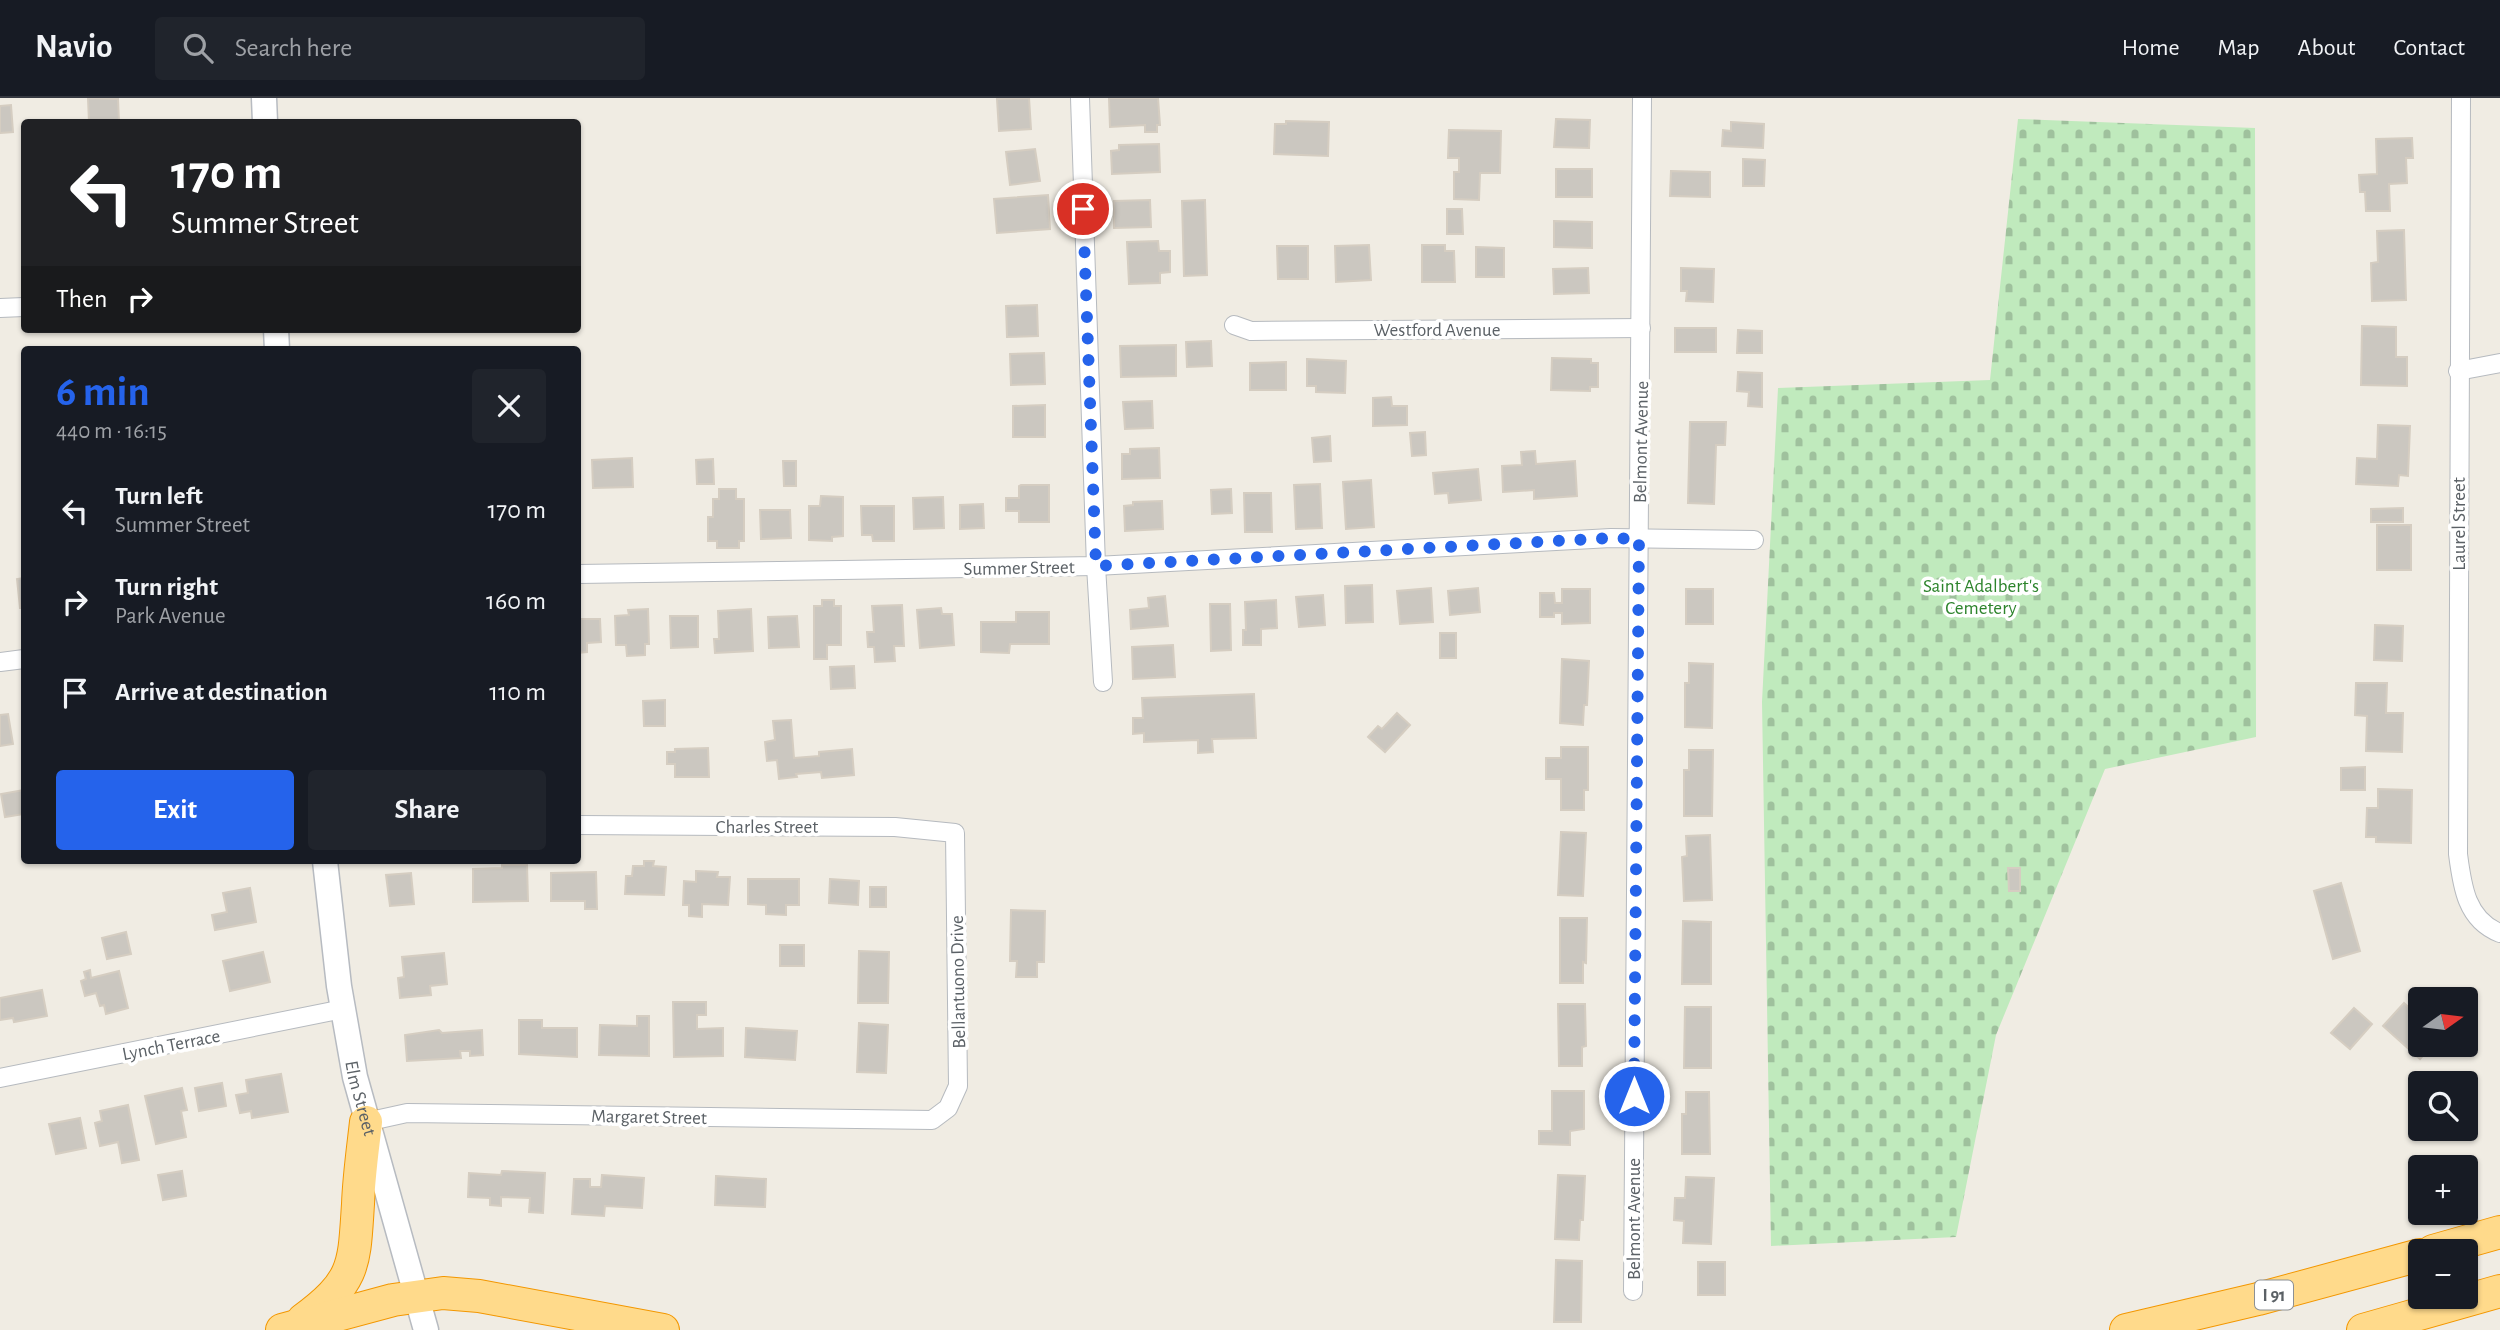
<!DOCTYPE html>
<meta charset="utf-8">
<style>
:root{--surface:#171b24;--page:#20242c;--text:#f1f3f6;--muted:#9ea1a6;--line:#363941;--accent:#2563eb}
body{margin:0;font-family:"Alegreya Sans",sans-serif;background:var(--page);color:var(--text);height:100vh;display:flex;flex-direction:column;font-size:26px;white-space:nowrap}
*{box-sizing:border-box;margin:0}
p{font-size:23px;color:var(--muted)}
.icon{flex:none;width:38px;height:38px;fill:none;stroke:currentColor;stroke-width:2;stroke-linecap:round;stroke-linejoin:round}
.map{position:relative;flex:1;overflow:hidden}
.details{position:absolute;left:21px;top:248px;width:560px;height:518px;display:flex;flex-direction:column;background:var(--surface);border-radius:7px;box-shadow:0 2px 5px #0004}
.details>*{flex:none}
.guide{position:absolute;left:21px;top:21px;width:560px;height:214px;border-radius:7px;box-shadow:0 2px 5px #0004;background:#202124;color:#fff;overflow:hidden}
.needle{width:46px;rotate:76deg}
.buttons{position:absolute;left:2408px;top:889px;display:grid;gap:14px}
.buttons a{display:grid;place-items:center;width:70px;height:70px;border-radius:7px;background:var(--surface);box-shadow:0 2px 5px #0004;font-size:35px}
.pin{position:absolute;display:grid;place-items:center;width:60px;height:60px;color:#fff;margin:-30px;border:4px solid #fff;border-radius:50%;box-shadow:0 2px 7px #0007}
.me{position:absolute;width:77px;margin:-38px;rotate:0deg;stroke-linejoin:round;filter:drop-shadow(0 0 5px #0008)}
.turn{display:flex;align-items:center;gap:24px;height:147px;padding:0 35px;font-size:32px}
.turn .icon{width:91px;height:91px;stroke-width:2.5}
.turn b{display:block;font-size:49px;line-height:60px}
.then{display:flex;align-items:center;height:66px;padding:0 35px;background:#0003;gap:14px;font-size:26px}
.round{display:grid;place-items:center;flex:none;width:74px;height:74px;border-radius:7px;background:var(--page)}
.summary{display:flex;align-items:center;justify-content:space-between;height:119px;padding:0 35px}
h1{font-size:42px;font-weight:700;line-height:52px;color:var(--accent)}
.action{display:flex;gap:14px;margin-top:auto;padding:14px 35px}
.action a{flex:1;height:80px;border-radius:7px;background:var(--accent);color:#fff;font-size:28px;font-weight:700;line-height:80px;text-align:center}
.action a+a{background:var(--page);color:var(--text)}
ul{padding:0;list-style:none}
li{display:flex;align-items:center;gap:21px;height:91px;padding:0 35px}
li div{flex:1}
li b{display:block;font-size:26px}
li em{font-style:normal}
header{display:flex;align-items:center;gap:42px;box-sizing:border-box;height:98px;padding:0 35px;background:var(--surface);border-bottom:2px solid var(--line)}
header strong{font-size:33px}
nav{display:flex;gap:38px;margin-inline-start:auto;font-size:24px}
.search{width:490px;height:63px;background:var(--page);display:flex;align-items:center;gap:18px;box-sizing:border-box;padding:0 24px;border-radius:7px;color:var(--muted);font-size:26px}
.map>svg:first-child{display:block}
.cemetery{fill:url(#cemetery-stones)}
.building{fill:#cbc7c0;stroke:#d5cdc1;stroke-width:2}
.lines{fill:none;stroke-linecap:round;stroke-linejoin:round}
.street-casing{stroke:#b6babf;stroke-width:20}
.secondary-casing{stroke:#b7bbc1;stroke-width:27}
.highway-casing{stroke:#f39700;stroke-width:34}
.street{stroke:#fff;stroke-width:18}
.secondary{stroke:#fff;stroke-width:24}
.highway{stroke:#ffda8b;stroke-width:32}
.route{stroke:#2563eb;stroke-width:12;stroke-dasharray:0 21.6}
.labels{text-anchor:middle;stroke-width:7;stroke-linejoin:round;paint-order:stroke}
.shield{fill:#fff;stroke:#8c9094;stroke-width:2}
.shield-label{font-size:18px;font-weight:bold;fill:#5b6166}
.street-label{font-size:19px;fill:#5b6166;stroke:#fff}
.park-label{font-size:19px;fill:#2d842c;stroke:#fff}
</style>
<header>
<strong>Navio</strong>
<div class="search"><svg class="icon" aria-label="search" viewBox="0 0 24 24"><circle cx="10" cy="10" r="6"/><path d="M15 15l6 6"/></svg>Search here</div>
<nav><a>Home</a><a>Map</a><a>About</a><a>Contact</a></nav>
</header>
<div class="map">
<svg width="2500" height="1232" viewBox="0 0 2500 1232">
<defs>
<pattern id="cemetery-stones" width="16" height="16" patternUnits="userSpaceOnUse" patternTransform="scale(1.75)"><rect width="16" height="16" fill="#c0eabd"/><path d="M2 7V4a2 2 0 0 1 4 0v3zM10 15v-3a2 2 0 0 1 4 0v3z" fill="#9fc19d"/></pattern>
</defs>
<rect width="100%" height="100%" fill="#f0ece3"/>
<path class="cemetery" d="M2018,21L2255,30L2256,639L2105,671L1996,937L1956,1139L1771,1148L1762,604L1778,290L1990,282Z"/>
<g class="building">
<path d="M88,0L118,1L119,24H89Z"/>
<path d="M1029,0L1031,31L999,33L997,1Z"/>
<path d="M1109,0H1158L1160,27H1157V34H1145V27L1110,29Z"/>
<path d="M11,7L13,34L0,35V8Z"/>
<path d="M1556,21L1590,22L1589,50L1554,49Z"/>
<path d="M1286,23L1329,24L1328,58L1274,56L1275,26H1286Z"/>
<path d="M1731,24L1764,26L1763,50L1722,48L1723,32L1731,33Z"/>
<path d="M1449,32L1501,33L1500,75H1480L1479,102L1454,101V74H1459V60H1448Z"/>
<path d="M2412,40L2413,60H2406L2407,85L2389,86L2390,113H2366L2365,94H2360L2359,77L2377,76L2376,41Z"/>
<path d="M1159,46L1160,74L1112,76L1111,53L1119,52V47Z"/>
<path d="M1035,51L1040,83L1010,87L1006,54Z"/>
<path d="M1743,61L1765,62L1764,88H1743Z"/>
<rect x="1556" y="71" width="36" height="28"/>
<path d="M1671,73L1710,74V99L1670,98Z"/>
<path d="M1048,97L1050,131L997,135L994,101Z"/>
<path d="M1150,102L1151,129L1114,130V103Z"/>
<path d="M1205,102L1207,177L1184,178L1182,103Z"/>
<path d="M1447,111H1462L1463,136H1447Z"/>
<path d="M1554,123L1592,124V150L1554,149Z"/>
<path d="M2404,132L2406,202L2372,203L2371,165L2378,164L2377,133Z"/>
<path d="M1158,143L1159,153H1170V174L1160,175V185L1129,186L1127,144Z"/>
<path d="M1369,147L1371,182L1336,184L1335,148Z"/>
<path d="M1422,147H1445V153H1454L1455,184H1422Z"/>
<path d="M1277,148H1308V181H1278Z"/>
<path d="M1476,149L1504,150V179H1476Z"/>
<path d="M1588,170L1589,195L1554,196L1553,171Z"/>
<path d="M1681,170L1714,171L1713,204L1686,203L1687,193H1681Z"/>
<path d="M1037,207L1038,238L1007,239L1006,208Z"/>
<path d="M2362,228L2396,229V259H2407V288L2361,287Z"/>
<rect x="1675" y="230" width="41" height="24"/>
<path d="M1738,232L1762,233V255H1737Z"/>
<path d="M1211,243L1212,268L1187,269L1186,244Z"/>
<path d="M1176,247V278L1121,279L1120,248Z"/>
<path d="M1044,255L1045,286L1011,287L1010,256Z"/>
<path d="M1552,260L1591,261V265H1598V289H1590V293L1551,292Z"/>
<path d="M1307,261L1346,263L1345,295L1316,294V288H1307Z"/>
<path d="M1286,264V292H1250V265Z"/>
<path d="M1738,274L1762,275V309L1748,308L1749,294L1737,293Z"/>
<path d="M1391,299L1392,308H1407V327L1373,328V300Z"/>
<path d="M1152,303L1153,330L1125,331L1123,304Z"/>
<path d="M1045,307V339H1013V308Z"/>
<path d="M1690,324H1726L1725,347H1716L1714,406L1688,405Z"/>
<path d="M2378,327L2410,328L2408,378L2399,377L2398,388L2356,386L2357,360L2377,361Z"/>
<path d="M1425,334L1426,357L1412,358L1410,335Z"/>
<path d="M1330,338L1331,363L1314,364L1312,340Z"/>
<path d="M1159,350L1160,380L1122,381V356H1130V351Z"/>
<path d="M1535,353L1536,366L1575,363L1577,398L1534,401V392L1503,394L1502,368L1522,367L1521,354Z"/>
<path d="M632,360L633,389L593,390L592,362Z"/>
<path d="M713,361L714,386H697L696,362Z"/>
<path d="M783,363H796V388H784Z"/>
<path d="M1478,371L1481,402L1449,405L1448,395L1435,396L1433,375Z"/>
<path d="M1371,382L1374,429L1346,431L1343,384Z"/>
<path d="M1320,386L1322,430L1296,431L1294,387Z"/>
<path d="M1021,387H1049V424H1019V413H1006V400H1019V388Z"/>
<path d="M719,391H736V401H744V443H739V450H717V443H708V419H713V401H719Z"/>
<path d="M1231,391L1232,415L1212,416L1211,392Z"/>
<path d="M1244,395H1271L1272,434H1245Z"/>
<path d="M821,398L843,399V438L832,439V443L809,442V408H820Z"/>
<path d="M943,399L944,430L914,431L913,400Z"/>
<path d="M1162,403L1163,431L1125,433L1124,408L1133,407V404Z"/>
<path d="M983,406L984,430L960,431V407Z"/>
<path d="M861,408H894V443H873L872,437H862Z"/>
<path d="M2403,410V424H2371V411Z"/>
<path d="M760,412H790L791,440L761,441Z"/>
<rect x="2377" y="427" width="34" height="45"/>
<path d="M24,480V510H20L17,481Z"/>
<path d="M1372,487L1373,524L1346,525L1345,488Z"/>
<path d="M1431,490L1433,524L1400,526L1397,493Z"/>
<path d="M1478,490L1480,514L1450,517L1448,493Z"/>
<path d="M1562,491H1590V525L1562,526V515H1554V519H1540V495H1554L1555,505H1562Z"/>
<rect x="1686" y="491" width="27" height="35"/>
<path d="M1323,497L1325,527L1299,529L1296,499Z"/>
<path d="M1165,498L1168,528L1131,531L1130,512L1149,510L1148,500Z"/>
<path d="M822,502H834V508H841V547H827V561H814V508H822Z"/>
<path d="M1276,502L1277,530L1261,531V547H1243V532H1246L1245,504Z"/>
<path d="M1210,506H1230L1231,552L1211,553Z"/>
<path d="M902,507L904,548H894L895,563L875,564L874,549H868L867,534H874L872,508Z"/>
<path d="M941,510L942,516H952L954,547L920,550L917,512Z"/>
<path d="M648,511L649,546H645V557L627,558L626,547H616L615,518L629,517L628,512Z"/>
<path d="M751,511L753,553L715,555L714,541H719L718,513Z"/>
<path d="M1016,514H1049V546H1010L1009,555L981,554V524H1016Z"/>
<path d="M670,518H698V549L671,550Z"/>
<path d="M797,518L799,549L769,550L768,519Z"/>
<path d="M578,521H600L601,544L587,545V554L578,555Z"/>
<path d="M2375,527L2403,528L2402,563L2374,562Z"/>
<rect x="1440" y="535" width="16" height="25"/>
<path d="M1173,547L1175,579L1133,581L1132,549Z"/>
<path d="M1562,561L1589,563L1587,607H1584L1583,627L1560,625Z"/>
<path d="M1689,565L1713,566L1712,630L1685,629V585H1689Z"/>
<path d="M854,568L855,590L831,591L830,569Z"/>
<path d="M2356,585H2387L2386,615H2403L2402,654L2366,653L2367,618L2355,617Z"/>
<path d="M1254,596L1256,640L1212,641L1213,654L1198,655V642L1144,644V635L1133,636V620H1143L1142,600Z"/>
<path d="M665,602V628H644L643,603Z"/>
<path d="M1397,615L1410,627L1385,654L1368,639L1378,628L1382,631Z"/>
<path d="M8,616L13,646L0,648V617Z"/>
<path d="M791,622L794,660L819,658V654L852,651L854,677L822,680L821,674L796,676L797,679L779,681L777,662L767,663L765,644L775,642L773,623Z"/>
<path d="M1561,649H1588V692H1584V712H1561V681H1546V660H1561Z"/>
<path d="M708,650L709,679H675V666H667V654H675V651Z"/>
<path d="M1689,652H1713L1712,718H1684V672H1689Z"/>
<path d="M2365,669V692H2341V670Z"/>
<path d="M2378,691L2412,692L2411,745L2376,744V739H2366L2367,710H2378Z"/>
<path d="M24,692V716L5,719L1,696Z"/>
<path d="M1561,734L1586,735L1583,798L1558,797Z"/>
<path d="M1710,737L1712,802L1684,803L1682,759L1687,758L1686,738Z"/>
<path d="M644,763H654L653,768L666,769L664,797L625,796L626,778H632L633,768H644Z"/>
<path d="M502,767H527L528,803L473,804V771L502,770Z"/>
<path d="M2008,770H2020V793H2009Z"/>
<path d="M696,773L718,774L717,779H730L728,807L702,806V819L689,818V807H683L684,783L696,784Z"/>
<path d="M596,774L597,811H585V803H551V775Z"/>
<path d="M411,775L414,806L390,808L386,777Z"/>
<path d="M748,781H799V807H786V817L766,816V807L748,806Z"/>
<path d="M830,781L859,783L858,807L829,805Z"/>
<path d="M2341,785L2360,853L2333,861L2314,793Z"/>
<rect x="870" y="789" width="16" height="20"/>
<path d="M250,790L256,824L215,832L212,817L227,814L223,795Z"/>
<path d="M1011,812L1045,813L1044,864H1037V879H1016L1017,863H1010Z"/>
<path d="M1560,820H1587L1586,865L1583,864V885H1560Z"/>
<path d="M1683,823L1711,824V886H1682Z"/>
<path d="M126,834L131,856L107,861L102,840Z"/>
<rect x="780" y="847" width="24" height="21"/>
<path d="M859,853L889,854L888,905H858Z"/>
<path d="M263,854L270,884L230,893L223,863Z"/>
<path d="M444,855L447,886L430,888L431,897L400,900L398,880L404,879L402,859Z"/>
<path d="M90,872L91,880L119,873L128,910L106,916L104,907L100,908L96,895L85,898L81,883L86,881L84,874Z"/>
<path d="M42,892L47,918L14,924L13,920L0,922V900Z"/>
<path d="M673,904H706V917H697V931L723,930V958L674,959Z"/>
<path d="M2404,905L2420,920V947H2432L2420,961L2383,928Z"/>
<path d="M1558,906H1585L1586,948L1582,949V968H1559Z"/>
<path d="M1685,909H1711V970H1684Z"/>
<path d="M2354,910L2372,926L2350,951L2331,935Z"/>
<path d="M637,918H649V958L599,957L600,927L637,928Z"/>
<path d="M519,922H542V930H577V959L519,956Z"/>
<path d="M859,925L888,927L886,975L857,974Z"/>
<path d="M746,930L797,933L795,962L745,959Z"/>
<path d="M439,932L442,935L482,932L483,957L470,958V953H460L461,960L407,963L405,937Z"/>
<path d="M281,976L288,1014L252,1020L251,1013L240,1015L236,997L248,995L246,982Z"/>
<path d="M222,985L226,1008L199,1013L195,990Z"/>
<path d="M182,990L187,1012L181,1013L186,1039L156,1046L145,998Z"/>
<path d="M1552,993H1584V1031L1570,1033V1047L1539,1046V1033H1552Z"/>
<path d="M1686,994H1709L1710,1056H1682V1016H1686Z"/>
<path d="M128,1007L139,1062L122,1065L118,1044L100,1048L95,1025L102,1023L100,1013Z"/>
<path d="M80,1020L86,1050L56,1056L49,1026Z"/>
<path d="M182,1073L186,1098L163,1102L158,1077Z"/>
<path d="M502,1073L545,1075L543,1115L529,1114L530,1100L501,1099V1108L490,1107V1100L468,1099L469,1075L501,1077Z"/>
<path d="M602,1077L644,1080L642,1110L605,1108L604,1118L572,1116L574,1081H590V1089H601Z"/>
<path d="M1558,1077L1585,1078L1583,1122H1580L1579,1142L1555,1141Z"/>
<path d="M716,1078L766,1081L765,1109L715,1107Z"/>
<path d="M1686,1079L1714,1080L1711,1146L1683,1145L1684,1123L1674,1122L1675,1100H1685Z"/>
<path d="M1556,1162L1582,1163L1581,1224H1554Z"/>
<rect x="1698" y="1164" width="27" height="33"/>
</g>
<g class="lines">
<defs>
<g id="street">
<path d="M1080,0L1096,468L1103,584"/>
<path d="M2461,0L2458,756C2462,787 2466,822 2500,835"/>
<path d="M0,210L24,209"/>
<path d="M1234,227L1251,233L1641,230"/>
<path d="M2458,273L2500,265"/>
<path d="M578,476L1096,468L1611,440L1754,442"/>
<path d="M0,564L24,561"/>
<path d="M0,980L343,911"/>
<path d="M366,1024L407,1015L932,1022L948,1010L958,988L955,735L895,729L578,727"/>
<path d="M1633,1193L1642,0"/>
</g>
<g id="secondary">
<path d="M264,0L265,24"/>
<path d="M276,231L277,252"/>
<path id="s1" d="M325,763L339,888L355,979L426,1232"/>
</g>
<g id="highway">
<path d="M2433,1153L2500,1134"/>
<path d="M303,1222C356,1183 354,1167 358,1106C359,1078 363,1051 366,1024"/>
<path d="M282,1232L393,1202L443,1195L479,1198L663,1232"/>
<path d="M2126,1232L2258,1201L2420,1157"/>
<path d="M2363,1232L2500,1193"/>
</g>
</defs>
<use href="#street" class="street-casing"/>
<use href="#secondary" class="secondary-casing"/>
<use href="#highway" class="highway-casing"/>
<use href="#street" class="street"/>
<use href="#secondary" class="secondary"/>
<use href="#highway" class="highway"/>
</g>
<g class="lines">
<path class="route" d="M1083,111L1096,468L1611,440L1639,441L1634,998"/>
</g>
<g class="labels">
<rect class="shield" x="2255" y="1182.5" width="38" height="29" rx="5"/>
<g class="shield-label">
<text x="2274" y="1203">I 91</text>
</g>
<g class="street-label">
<text x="1437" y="238">Westford Avenue</text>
<text transform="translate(1640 344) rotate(-89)" y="7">Belmont Avenue</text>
<text transform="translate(2458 426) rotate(-90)" y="7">Laurel Street</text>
<text transform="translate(1019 469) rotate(-1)" y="7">Summer Street</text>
<text x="767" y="735">Charles Street</text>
<text transform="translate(957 884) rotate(-91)" y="7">Bellantuono Drive</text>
<text transform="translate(171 946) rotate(-11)" y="7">Lynch Terrace</text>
<text dy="7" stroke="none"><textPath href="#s1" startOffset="240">Elm Street</textPath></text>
<text transform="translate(649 1018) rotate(1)" y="7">Margaret Street</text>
<text transform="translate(1633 1121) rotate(-90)" y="7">Belmont Avenue</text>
</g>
<g class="park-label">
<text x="1981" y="494">Saint Adalbert's<tspan x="1981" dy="22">Cemetery</tspan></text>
</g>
</g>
</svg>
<div class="buttons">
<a><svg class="needle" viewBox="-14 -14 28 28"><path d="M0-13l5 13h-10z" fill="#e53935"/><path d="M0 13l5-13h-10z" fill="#9ea1a6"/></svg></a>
<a><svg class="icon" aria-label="search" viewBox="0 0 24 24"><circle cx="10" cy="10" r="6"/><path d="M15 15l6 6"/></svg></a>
<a>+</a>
<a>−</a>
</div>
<div class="pin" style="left:1083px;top:111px;background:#d93025"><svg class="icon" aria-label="arrive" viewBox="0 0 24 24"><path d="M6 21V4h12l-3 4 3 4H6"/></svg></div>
<svg class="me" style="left:1634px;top:998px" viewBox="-20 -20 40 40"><circle r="17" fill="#2563eb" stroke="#fff" stroke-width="3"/><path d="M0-11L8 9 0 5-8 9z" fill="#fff"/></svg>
<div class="guide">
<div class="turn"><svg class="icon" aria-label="left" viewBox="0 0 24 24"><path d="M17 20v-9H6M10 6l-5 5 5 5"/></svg><div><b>170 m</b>Summer Street</div></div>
<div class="then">Then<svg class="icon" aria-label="right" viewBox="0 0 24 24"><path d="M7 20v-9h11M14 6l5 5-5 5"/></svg></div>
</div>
<section class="details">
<div class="summary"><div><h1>6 min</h1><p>440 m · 16:15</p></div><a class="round"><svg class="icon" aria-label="close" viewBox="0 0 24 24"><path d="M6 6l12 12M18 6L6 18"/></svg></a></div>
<ul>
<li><svg class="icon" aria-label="left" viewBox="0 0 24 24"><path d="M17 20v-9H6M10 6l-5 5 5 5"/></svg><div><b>Turn left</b><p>Summer Street</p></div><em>170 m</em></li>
<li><svg class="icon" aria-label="right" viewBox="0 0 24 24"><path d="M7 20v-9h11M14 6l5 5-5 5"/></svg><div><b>Turn right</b><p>Park Avenue</p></div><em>160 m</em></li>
<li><svg class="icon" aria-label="arrive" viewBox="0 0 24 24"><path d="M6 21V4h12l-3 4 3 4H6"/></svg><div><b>Arrive at destination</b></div><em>110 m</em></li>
</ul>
<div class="action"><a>Exit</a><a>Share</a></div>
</section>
</div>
